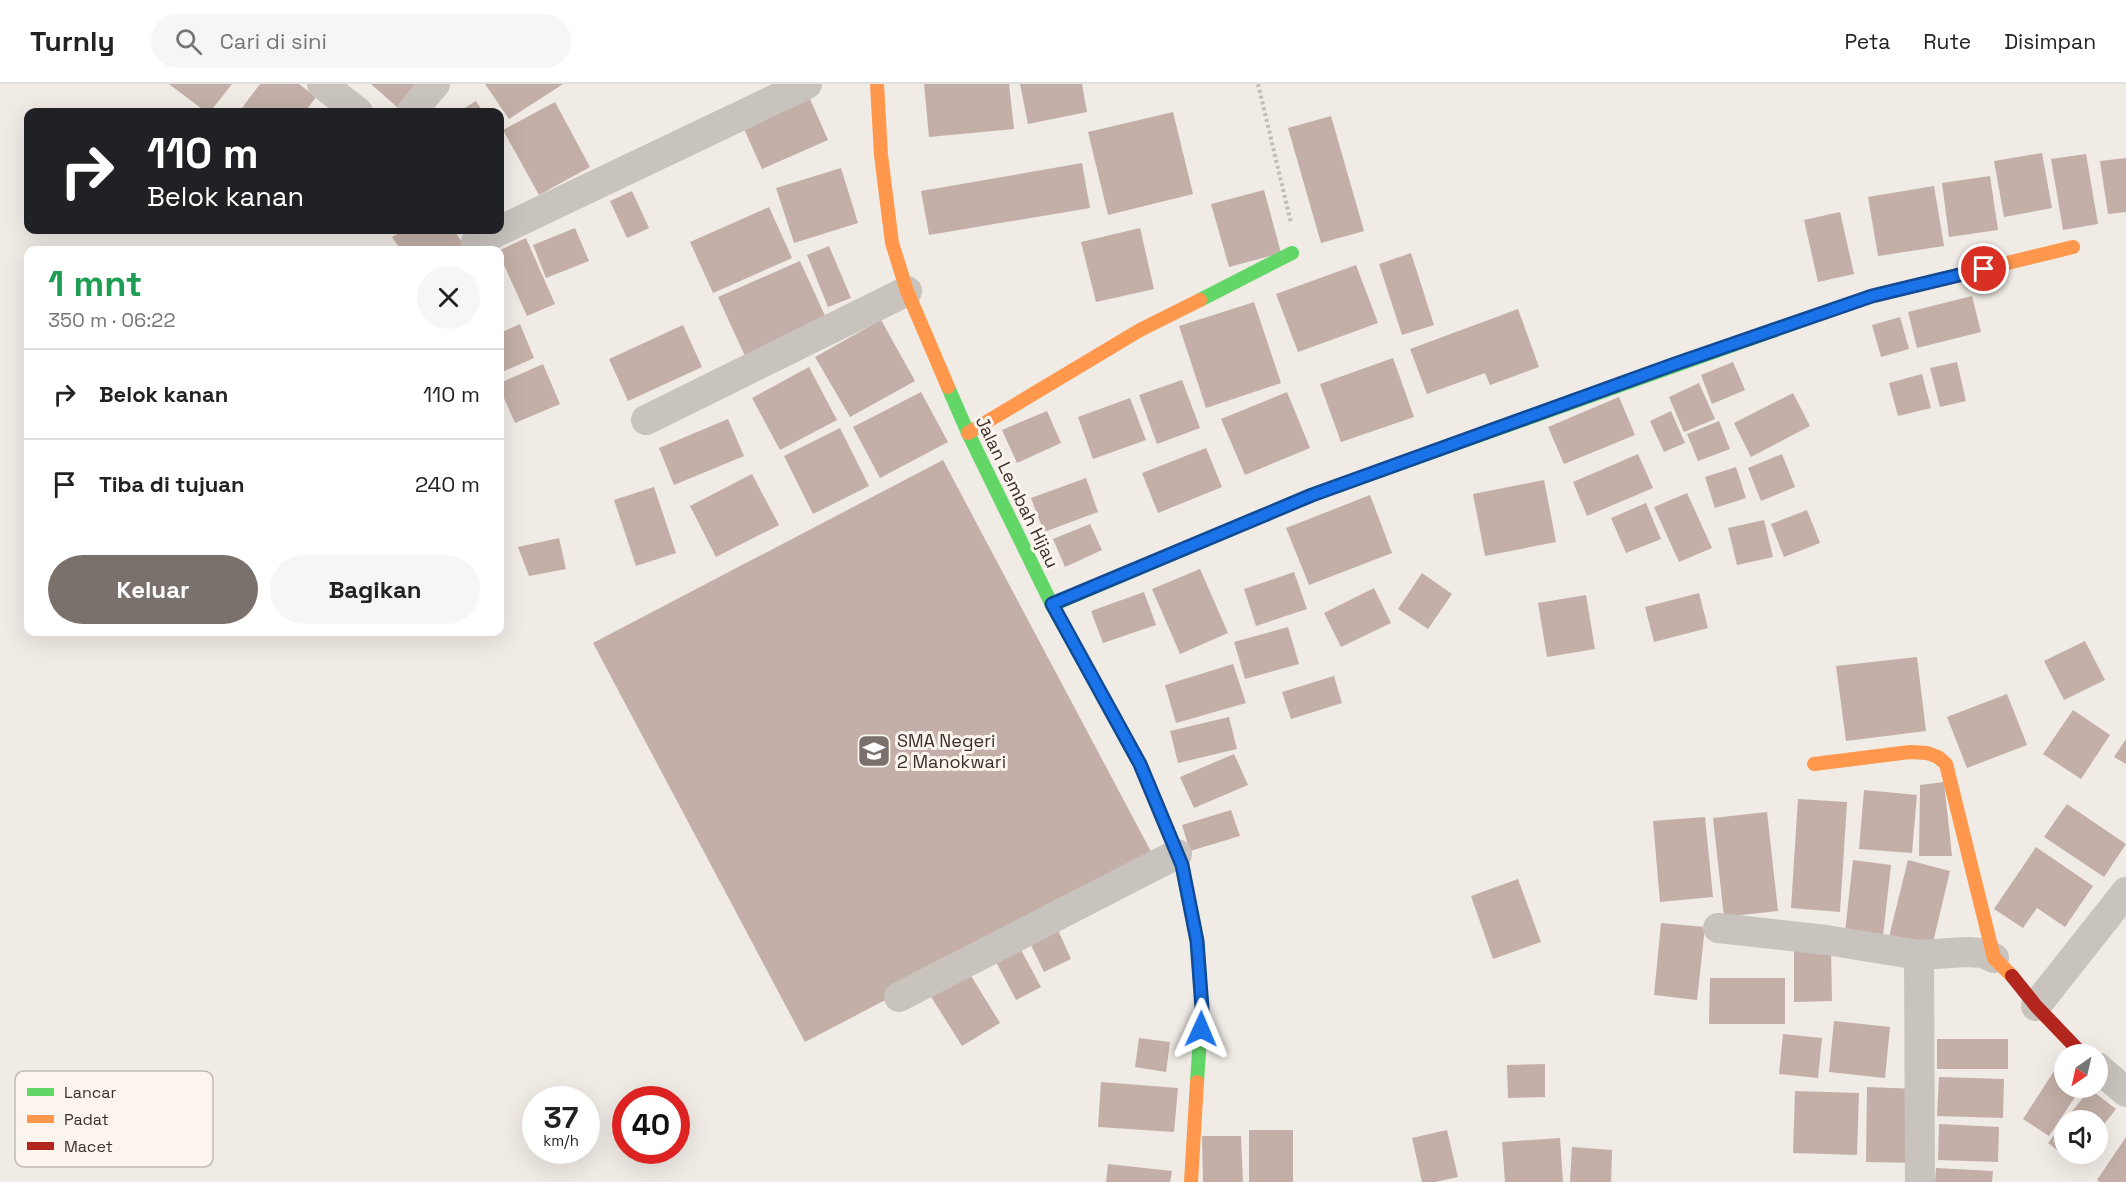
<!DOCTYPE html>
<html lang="id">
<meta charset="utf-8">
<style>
:root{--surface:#fff;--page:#f6f6f6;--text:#222;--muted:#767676;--line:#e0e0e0;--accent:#7a716c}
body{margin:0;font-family:"Space Grotesk",sans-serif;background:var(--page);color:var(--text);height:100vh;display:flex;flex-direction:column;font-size:22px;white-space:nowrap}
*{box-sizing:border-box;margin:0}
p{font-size:20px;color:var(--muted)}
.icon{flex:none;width:33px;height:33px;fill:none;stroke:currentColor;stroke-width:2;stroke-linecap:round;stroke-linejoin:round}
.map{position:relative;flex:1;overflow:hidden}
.side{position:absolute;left:24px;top:162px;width:480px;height:390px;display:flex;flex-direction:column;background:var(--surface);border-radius:12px;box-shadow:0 6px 24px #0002}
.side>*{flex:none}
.hud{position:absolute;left:24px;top:24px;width:480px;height:126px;border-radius:12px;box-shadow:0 6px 24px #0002;background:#202124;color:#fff;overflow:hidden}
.needle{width:39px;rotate:214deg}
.buttons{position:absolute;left:2054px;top:960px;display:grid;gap:12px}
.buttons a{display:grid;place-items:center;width:54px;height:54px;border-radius:50%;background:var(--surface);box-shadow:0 6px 24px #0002;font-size:30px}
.speed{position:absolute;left:522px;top:1002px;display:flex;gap:12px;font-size:30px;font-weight:700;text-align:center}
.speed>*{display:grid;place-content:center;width:78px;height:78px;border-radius:50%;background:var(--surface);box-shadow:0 6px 24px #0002;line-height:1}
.speed small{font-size:15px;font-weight:400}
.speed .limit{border:9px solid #d22;background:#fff;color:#111}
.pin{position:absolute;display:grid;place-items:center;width:51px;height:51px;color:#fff;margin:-26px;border:3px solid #fff;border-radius:50%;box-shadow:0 2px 6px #0007}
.me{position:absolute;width:66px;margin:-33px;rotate:1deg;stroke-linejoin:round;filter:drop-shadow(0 0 4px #0008)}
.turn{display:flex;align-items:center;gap:21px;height:126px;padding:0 24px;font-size:27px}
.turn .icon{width:78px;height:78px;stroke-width:2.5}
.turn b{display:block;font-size:42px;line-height:51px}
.round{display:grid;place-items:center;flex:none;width:63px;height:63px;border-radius:32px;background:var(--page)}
.overview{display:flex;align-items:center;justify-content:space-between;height:102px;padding:0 24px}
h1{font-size:36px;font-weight:700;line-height:45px;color:#1e9e55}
.button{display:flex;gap:12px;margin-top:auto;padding:12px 24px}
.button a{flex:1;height:69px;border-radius:36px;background:var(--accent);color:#fff;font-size:24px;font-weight:700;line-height:69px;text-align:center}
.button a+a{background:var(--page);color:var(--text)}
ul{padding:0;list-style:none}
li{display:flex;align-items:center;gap:18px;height:90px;padding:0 24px;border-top:2px solid var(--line)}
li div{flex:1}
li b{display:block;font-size:22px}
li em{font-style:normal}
header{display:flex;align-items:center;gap:36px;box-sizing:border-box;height:84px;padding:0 30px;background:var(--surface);border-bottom:2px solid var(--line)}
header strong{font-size:28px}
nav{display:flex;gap:33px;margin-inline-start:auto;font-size:21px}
.search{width:420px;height:54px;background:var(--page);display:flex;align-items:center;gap:15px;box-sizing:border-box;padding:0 21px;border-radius:33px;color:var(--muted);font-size:22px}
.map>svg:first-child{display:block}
.building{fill:#c3afa7}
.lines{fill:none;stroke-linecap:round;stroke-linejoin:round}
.path{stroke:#c2bbb6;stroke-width:4;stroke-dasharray:3 3;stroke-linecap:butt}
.street{stroke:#c9c3be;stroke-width:30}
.fast{stroke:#63d668;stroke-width:14}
.slow{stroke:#ff974d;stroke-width:14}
.jam{stroke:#b3261e;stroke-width:14}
.route-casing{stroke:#114b97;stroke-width:15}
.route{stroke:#1a73e8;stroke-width:10}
.labels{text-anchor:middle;stroke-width:6;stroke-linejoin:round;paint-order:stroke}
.street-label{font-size:18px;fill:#3b302b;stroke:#fbf5ee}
.poi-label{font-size:18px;fill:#3b302b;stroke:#fbf5ee;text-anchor:start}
.key{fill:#fbf5ee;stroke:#c1bab4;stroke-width:1.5}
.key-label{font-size:16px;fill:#3b302b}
</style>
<header>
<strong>Turnly</strong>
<div class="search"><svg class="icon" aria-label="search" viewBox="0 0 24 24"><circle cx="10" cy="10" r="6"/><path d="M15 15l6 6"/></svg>Cari di sini</div>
<nav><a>Peta</a><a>Rute</a><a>Disimpan</a></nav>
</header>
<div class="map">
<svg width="2126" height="1098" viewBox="0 0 2126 1098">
<rect width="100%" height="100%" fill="#f0ebe5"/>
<g class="building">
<path d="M169,0H232L210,28H206Z"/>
<path d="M260,0H299L316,13L305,28H239Z"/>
<path d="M371,0H416L397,23Z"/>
<path d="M485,0H563L509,35Z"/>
<path d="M924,0H1009L1014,45L929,53Z"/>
<path d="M1020,0H1082L1087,28L1028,40Z"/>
<path d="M810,15L828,56L762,85L744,45Z"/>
<path d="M476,17L483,28H458Z"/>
<path d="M555,18L590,83L539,111L503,46Z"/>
<path d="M1173,28L1193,110L1108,131L1088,48Z"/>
<path d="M1331,32L1364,147L1321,159L1288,44Z"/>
<path d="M2042,69L2052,124L2004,133L1994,77Z"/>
<path d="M2086,70L2098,140L2063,146L2051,75Z"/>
<path d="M2126,74V128L2108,130L2100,77Z"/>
<path d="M1082,79L1090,124L929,151L921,107Z"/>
<path d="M841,84L858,139L794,159L776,104Z"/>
<path d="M1990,92L1998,146L1949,153L1942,99Z"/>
<path d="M1934,102L1944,162L1878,172L1868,113Z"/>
<path d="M1264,106L1281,169L1229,183L1211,120Z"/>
<path d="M632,107L649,144L627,154L610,117Z"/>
<path d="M769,123L792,174L713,209L690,158Z"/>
<path d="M1840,128L1854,190L1818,198L1804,136Z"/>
<path d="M575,144L589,177L546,194L533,161Z"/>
<path d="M1140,144L1154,205L1096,218L1081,158Z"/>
<path d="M404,146H454L467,166H401L392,153Z"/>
<path d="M526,154L555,220L527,232L500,172V166Z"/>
<path d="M829,162L851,214L828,223L807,171Z"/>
<path d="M1411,169L1434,241L1402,251L1379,180Z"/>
<path d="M800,177L827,236L745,272L718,213Z"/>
<path d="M1356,181L1378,239L1298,268L1276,210Z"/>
<path d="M1972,212L1981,248L1917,264L1908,228Z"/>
<path d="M1254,218L1281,299L1206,324L1179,242Z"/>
<path d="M1518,225L1539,283L1490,301L1485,289L1427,310L1410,265Z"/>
<path d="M1900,233L1909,265L1881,273L1872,241Z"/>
<path d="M881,236L915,297L850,333L815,273Z"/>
<path d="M520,240L534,274L500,289V249Z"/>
<path d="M683,241L702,283L628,317L609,275Z"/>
<path d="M1393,274L1414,333L1341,358L1320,300Z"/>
<path d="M1733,278L1745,306L1712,320L1701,291Z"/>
<path d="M1957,278L1966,317L1940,323L1930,284Z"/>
<path d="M543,280L560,320L515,339L500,305V299Z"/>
<path d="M809,283L837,336L780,366L752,314Z"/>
<path d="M1922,290L1931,324L1898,332L1889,299Z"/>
<path d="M1182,296L1200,344L1157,360L1139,311Z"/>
<path d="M1699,299L1715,335L1684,348L1669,313Z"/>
<path d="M921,308L948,358L880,394L853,343Z"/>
<path d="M1287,308L1310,364L1245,391L1221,335Z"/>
<path d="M1793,309L1810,342L1751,373L1734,339Z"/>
<path d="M1619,313L1635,351L1564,380L1548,343Z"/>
<path d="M1130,314L1146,356L1093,375L1078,333Z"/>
<path d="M1047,327L1061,359L1017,379L1002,346Z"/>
<path d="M1671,327L1685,359L1664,368L1650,337Z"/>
<path d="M728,335L744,372L674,401L659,364Z"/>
<path d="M1719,337L1730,365L1698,377L1687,350Z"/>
<path d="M840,344L869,402L813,430L784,372Z"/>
<path d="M1206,364L1222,403L1158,429L1142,389Z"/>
<path d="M1638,370L1653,404L1587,432L1573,398Z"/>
<path d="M1782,370L1795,403L1761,417L1748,384Z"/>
<path d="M943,376L1155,775L805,958L593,559Z"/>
<path d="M1736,383L1746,414L1715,424L1705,393Z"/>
<path d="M752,390L779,441L716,473L690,422Z"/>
<path d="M1086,394L1098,428L1044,448L1031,414Z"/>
<path d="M1544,396L1556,458L1485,472L1473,410Z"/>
<path d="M654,403L676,469L636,482L614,416Z"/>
<path d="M1687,409L1712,464L1679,478L1654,423Z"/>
<path d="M1370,411L1392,469L1309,501L1286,444Z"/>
<path d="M1646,419L1661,455L1626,469L1611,434Z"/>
<path d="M1807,426L1820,459L1784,473L1771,440Z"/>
<path d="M1764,436L1773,473L1737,481L1728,444Z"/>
<path d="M1090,440L1102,466L1065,483L1053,455Z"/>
<path d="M559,454L566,485L529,492L518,463Z"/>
<path d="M1200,485L1228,549L1180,570L1152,505Z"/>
<path d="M1294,488L1307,525L1256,542L1244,505Z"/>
<path d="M1422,489L1452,510L1428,545L1398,525Z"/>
<path d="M1374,504L1391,539L1341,563L1324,529Z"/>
<path d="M1144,508L1156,541L1103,559L1091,527Z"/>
<path d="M1699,509L1708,544L1654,558L1645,523Z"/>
<path d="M1586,511L1595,565L1547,573L1538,519Z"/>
<path d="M1288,543L1299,580L1245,595L1234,558Z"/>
<path d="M2085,557L2105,596L2064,616L2044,577Z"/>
<path d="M1917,573L1926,647L1846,657L1836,582Z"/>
<path d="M1233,580L1246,619L1176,639L1165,601Z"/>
<path d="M1334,592L1342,619L1291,635L1282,608Z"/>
<path d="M2007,610L2027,661L1967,684L1947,633Z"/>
<path d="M2073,626L2110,651L2081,695L2043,670Z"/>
<path d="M1229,633L1237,665L1178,679L1170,647Z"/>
<path d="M2126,655V680L2114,673Z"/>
<path d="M1234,670L1248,701L1194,724L1180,693Z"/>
<path d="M1944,698L1952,772H1919L1920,701Z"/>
<path d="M1864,706L1917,711L1912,769L1859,765Z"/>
<path d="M1798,715L1847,718L1840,828L1791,824Z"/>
<path d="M2067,720L2126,760L2104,793L2044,753Z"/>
<path d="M1231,726L1240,752L1190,767L1182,741Z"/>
<path d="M1767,728L1778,827L1724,833L1713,734Z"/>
<path d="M1705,733L1713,813L1660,818L1653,737Z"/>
<path d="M2036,763L2093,802L2065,843L2037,824L2023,844L1994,825Z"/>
<path d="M1853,776L1891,781L1883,852L1845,848Z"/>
<path d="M1908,776L1950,787L1931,867L1888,857Z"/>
<path d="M1518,795L1541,858L1493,875L1471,812Z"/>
<path d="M1661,839L1705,843L1697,916L1654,911Z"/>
<path d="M1058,846L1071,875L1044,888L1030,859Z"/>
<path d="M1020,864L1041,903L1016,916L995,876Z"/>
<path d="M1831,865L1832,917L1794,918V866Z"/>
<path d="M968,887L1000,939L962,962L930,911Z"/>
<path d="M1710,894H1785V940H1709Z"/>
<path d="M1834,937L1890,943L1885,994L1829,988Z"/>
<path d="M1783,950L1822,954L1818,994L1779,990Z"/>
<path d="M1139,954L1170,958L1166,988L1135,983Z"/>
<rect x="1937" y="955" width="71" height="30"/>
<path d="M1545,980V1013L1508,1014L1507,981Z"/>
<path d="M2056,984L2064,989V1004H2081L2049,1052L2023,1035Z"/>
<path d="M1939,993L2004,995L2003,1034L1937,1032Z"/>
<path d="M1101,998L1178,1004L1174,1048L1098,1043Z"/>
<path d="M1867,1003L1918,1005L1917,1079L1866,1078Z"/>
<path d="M2090,1005L2116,1025L2097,1049V1036H2065Z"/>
<path d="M1795,1007L1859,1009L1857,1071L1793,1069Z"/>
<path d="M2064,1038V1070H2082L2074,1079L2048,1059Z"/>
<path d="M1939,1040L1999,1043L1998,1078L1938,1076Z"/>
<rect x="1249" y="1046" width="44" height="52"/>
<path d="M1447,1046L1458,1093L1435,1098H1422L1412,1054Z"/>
<path d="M1202,1052H1241L1243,1098H1203Z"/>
<path d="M2126,1053V1098H2100L2097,1096Z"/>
<path d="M1560,1054L1563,1098H1505L1502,1058Z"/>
<path d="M1572,1063L1612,1066L1611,1098H1570Z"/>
<path d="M1108,1080L1172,1087L1170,1098H1106Z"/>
<path d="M1936,1084L1993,1087L1992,1098H1935Z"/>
</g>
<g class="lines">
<path class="path" d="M1258,0L1291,139"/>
<g class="street">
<path d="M322,0L358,28"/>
<path d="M411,28L435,0"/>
<path d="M476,158L807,0"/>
<path d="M646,336L907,207"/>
<path d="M1718,844L1826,856L1919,871L1967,868L1983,869L1994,874"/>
<path d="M1919,871L1920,1098"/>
<path d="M899,913L1177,770"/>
<path d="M2036,922L2126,808"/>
<path d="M2097,983L2126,1008"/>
</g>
<g class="fast">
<path d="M1200,216L1292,169"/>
<path d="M948,303L968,349L1052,521L1140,680L1182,781L1197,857L1202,923L1197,998"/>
<path d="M1052,521L1312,411L1820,230"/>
</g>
<g class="slow">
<path d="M877,0L881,71L892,159L907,207L948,303"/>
<path d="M1820,230L1872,212L2073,163"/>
<path d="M968,349L1140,246L1200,216"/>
<path d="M1814,680L1910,668L1927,669L1938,673L1946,680L1994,874L2012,892"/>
<path d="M1191,1098L1197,998"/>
</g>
<path class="jam" d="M2012,892L2036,922L2082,970"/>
</g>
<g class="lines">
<defs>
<path id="route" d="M1201,945L1202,924L1197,857L1182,781L1140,680L1052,520L1312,411L1672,281L1872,212L1984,185"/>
</defs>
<use href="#route" class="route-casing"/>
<use href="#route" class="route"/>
</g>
<defs>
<symbol id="school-square" viewBox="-11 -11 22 22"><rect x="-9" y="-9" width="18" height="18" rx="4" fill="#7a716c" stroke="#fbf5ee"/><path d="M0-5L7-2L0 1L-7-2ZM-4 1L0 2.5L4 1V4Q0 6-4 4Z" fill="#fff"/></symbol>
</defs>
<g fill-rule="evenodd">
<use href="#school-square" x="855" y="648" width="38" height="38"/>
</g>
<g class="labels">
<g class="street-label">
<text transform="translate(1017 408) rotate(64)" y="6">Jalan Lembah Hijau</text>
</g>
<g class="poi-label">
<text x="897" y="663">SMA Negeri<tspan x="897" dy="21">2 Manokwari</tspan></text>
</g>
</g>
<rect x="15" y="987" width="198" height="96" rx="9" class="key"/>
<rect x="27" y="1004" width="27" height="8" fill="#63d668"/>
<rect x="27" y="1031" width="27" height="8" fill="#ff974d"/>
<rect x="27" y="1058" width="27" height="8" fill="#b3261e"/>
<g class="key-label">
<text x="64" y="1014">Lancar</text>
<text x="64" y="1041">Padat</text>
<text x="64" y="1068">Macet</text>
</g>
</svg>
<div class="buttons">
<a><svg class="needle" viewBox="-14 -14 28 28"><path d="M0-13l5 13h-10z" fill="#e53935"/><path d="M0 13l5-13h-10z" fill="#767676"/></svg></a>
<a><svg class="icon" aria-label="sound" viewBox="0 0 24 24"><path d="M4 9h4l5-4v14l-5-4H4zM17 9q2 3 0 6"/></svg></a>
</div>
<div class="speed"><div>37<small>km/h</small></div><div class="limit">40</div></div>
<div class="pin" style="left:1984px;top:185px;background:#d93025"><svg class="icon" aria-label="arrive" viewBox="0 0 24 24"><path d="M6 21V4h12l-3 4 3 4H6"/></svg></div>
<svg class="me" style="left:1201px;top:945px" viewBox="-20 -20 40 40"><path d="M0-17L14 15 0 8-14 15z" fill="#1a73e8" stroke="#fff" stroke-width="4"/></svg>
<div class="hud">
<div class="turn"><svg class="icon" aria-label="right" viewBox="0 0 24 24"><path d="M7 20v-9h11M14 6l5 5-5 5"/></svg><div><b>110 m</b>Belok kanan</div></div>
</div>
<section class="side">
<div class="overview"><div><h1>1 mnt</h1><p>350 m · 06:22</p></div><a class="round"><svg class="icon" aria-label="close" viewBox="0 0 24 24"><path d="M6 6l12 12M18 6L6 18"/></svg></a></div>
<ul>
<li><svg class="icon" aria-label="right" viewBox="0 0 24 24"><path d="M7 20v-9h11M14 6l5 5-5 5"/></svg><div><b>Belok kanan</b></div><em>110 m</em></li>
<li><svg class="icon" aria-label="arrive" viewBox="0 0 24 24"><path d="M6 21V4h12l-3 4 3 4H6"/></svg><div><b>Tiba di tujuan</b></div><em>240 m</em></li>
</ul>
<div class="button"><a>Keluar</a><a>Bagikan</a></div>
</section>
</div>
